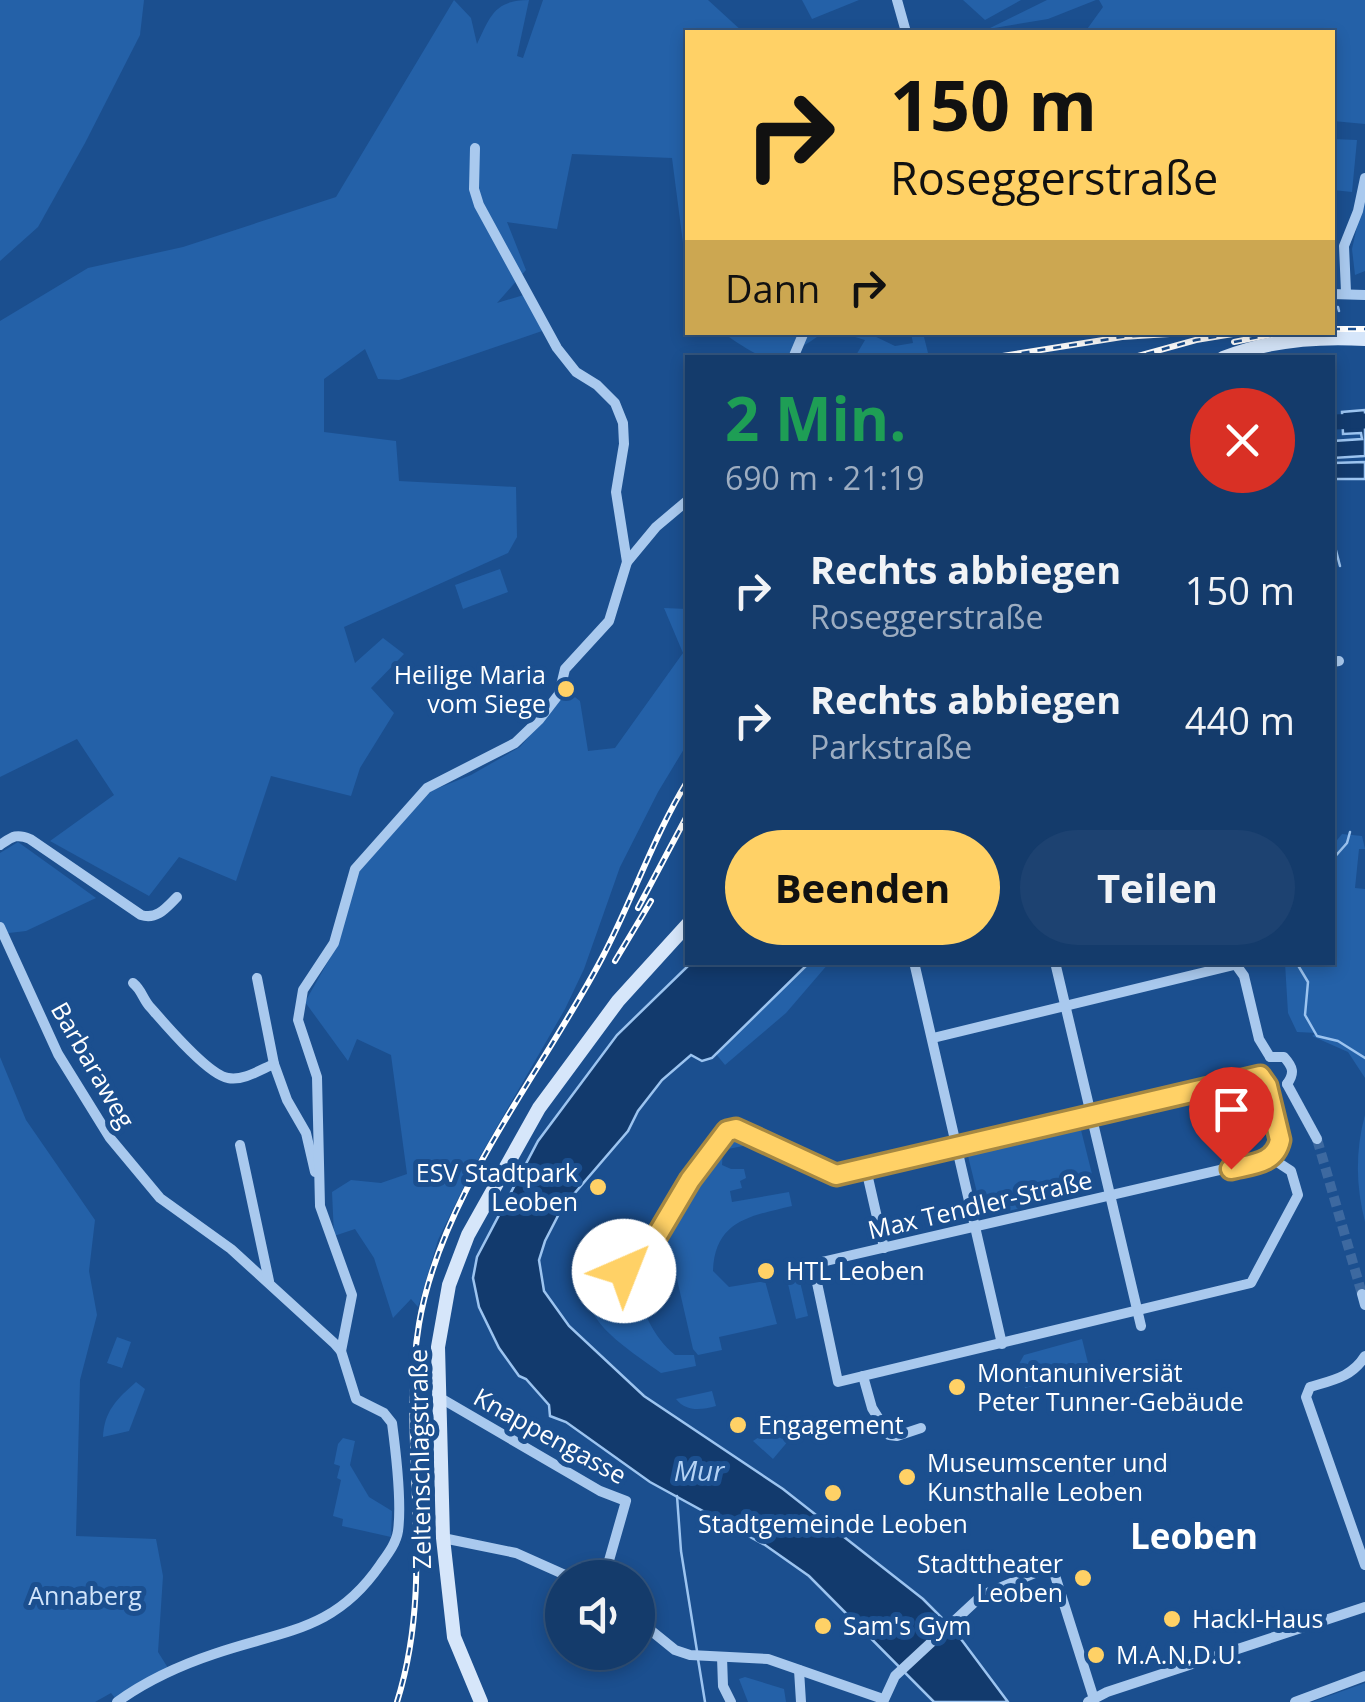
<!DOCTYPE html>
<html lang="de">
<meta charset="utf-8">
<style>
:root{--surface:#143b6b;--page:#1d4271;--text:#f1f3f6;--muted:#9dadc1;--line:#33557e;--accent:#ffd166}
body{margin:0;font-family:"Open Sans",sans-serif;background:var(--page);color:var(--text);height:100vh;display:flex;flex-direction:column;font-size:38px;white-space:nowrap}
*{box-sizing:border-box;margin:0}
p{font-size:32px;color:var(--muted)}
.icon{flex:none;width:55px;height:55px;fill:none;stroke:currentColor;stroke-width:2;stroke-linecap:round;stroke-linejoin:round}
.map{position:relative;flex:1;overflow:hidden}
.sheet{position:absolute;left:685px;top:355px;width:650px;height:610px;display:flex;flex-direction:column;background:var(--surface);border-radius:0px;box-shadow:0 5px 15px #0003,0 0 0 2px var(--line)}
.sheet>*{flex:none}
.top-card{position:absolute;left:685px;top:30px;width:650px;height:305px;border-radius:0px;box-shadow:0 5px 15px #0003,0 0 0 2px var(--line);background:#ffd166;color:#111;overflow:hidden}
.buttons{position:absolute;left:545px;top:1560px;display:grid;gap:20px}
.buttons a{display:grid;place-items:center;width:110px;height:110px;border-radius:50%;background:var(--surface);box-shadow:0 5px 15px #0003,0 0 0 2px var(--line);font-size:50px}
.pin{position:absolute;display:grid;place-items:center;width:85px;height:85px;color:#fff;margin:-102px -42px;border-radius:50% 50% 50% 0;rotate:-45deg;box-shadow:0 0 10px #0007}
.pin .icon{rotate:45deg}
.me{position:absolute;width:110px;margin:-55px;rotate:44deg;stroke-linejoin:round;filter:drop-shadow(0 0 8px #0008)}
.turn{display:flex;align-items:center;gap:35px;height:210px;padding:0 40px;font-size:45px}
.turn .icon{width:130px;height:130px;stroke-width:2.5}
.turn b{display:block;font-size:70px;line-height:85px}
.then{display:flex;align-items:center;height:95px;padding:0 40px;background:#0003;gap:20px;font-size:38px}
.round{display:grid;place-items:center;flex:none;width:105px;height:105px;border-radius:52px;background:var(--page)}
.summary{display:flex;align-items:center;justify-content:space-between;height:170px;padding:0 40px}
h1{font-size:60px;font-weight:700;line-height:75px;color:#1e9e55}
.button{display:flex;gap:20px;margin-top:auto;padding:20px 40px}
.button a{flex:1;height:115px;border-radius:60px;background:var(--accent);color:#111;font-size:40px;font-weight:700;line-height:115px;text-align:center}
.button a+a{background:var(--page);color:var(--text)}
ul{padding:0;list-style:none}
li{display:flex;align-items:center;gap:30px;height:130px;padding:0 40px}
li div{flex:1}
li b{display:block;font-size:38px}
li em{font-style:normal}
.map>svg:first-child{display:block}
.green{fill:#2461a8}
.water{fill:#123a6d;stroke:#9cc4f0;stroke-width:2.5}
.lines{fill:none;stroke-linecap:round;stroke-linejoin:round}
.stream{stroke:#9cc4f0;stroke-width:2.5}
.river{stroke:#123a6d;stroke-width:15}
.minor-tunnel{stroke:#3d69a0;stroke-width:10;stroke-dasharray:10 5;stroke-linecap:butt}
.minor{stroke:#a9c9ee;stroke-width:10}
.secondary{stroke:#d6e6fa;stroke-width:14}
.rail-casing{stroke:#fff;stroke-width:6}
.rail{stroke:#1b4f8f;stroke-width:2.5;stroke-dasharray:8;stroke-linecap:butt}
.route-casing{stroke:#a68842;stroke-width:25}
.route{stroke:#ffd166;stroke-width:18}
.poi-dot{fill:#ffd166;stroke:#1b4f8f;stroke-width:4}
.labels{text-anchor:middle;stroke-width:10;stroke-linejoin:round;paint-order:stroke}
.poi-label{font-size:25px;fill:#fff;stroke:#1b4f8f;text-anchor:start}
.street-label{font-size:25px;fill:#fff;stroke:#1b4f8f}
.park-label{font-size:25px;fill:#cfe3fa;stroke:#1b4f8f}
.water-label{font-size:28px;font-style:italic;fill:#b5d3f5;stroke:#1b4f8f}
.district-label{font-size:35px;font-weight:bold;fill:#fff;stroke:#1b4f8f}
</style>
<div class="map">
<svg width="1365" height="1702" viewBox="0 0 1365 1702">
<rect width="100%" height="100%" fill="#1b4f8f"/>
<g class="green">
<path d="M0,0H144L140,35L85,143L38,227L0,261Z"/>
<path d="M454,0L471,18L477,44C490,17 494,0 529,0L517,56L523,58L543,0H708L743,32H688L687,274L672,158L572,154L557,229L507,222L526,270L497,303L527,294L542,331L399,380L378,379L365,349L324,379V432L396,441L399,481L516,487L517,537L508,553L344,627L355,663L383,638L404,654L371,688L394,713L360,768L351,796L271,776L236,881L179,857L149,896L50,841L114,795L77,739L0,777V321L88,268L183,247L336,197Z"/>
<path d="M802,0H859L812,19Z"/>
<path d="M963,0H1021L985,20Z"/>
<path d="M1047,0H1096L1048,19L988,29Z"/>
<path d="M1099,0H1365V124L1333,121L1332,32H1085L1103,7Z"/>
<path d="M1332,139L1357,140L1352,192L1333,190Z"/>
<path d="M1365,191V271L1355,275L1352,249Z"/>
<path d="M723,333H823C774,366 771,366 723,333Z"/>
<path d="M842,333H868L895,346L913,343L911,333H923L929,357H855L865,340Z"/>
<path d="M500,569L508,592L463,609L455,585Z"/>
<path d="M664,608L687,609V744L658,792L620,867L584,969L565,1009L471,1172L438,1240L418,1307L411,1299L393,1318L374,1258L355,1229L334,1236L332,1192L351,1180L381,1183L407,1174L391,1055L357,1039L348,1061L305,1002L338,944L359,870L431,791L471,775L520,747L567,691L580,701L588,751L615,748L683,653Z"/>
<path d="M1342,834L1362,836L1365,849H1359L1355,888L1365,889V1078L1348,1052L1312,1036L1317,1033L1297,1032L1288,1013L1285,963L1332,962L1333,845Z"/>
<path d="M18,842L96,898L26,931L0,934V853Z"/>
<path d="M809,963H829L786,1013L725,1065L716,1054Z"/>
<path d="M0,1057L26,1120L95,1220L89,1271L97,1315L80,1380L76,1536L156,1539L163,1576L158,1652L168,1668L115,1698L111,1693L95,1702H0Z"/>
<path d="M1365,1115V1222C1356,1187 1355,1151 1365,1115Z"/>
<path d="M1080,1126L1096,1190L983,1217L967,1152Z"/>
<path d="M727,1131L761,1142L758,1147L748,1145L723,1150L722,1165L731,1169H744L746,1178L740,1181L742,1188L730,1191L732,1202L789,1192L792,1206C751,1216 715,1220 713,1271L729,1287L765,1281L777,1324L719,1337L722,1350L698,1355L693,1349L676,1275L637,1281C641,1309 652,1336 675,1355H694L696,1366L661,1373C637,1355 587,1326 588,1294L620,1286L624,1271L639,1265Z"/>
<path d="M798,1273L808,1316L796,1319L786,1275Z"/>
<path d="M117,1337L131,1342L122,1368L107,1363Z"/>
<path d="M1082,1339L1090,1371L1025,1388L1019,1364L1024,1355Z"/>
<path d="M136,1382L145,1389L129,1431L103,1437C104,1411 117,1399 136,1382Z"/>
<path d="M712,1391L716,1406C701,1410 686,1412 676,1399Z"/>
<path d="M776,1426L789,1440L773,1459L753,1441Z"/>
<path d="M343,1438L355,1441L350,1465L369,1497L392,1511L391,1537L342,1526L343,1519L333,1516L341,1480L337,1478L340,1466L334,1464L338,1444Z"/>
<path d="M745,1677L784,1689L786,1702H748L739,1679Z"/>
<path d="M1365,1683V1702H1312Z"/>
</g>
<g class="water">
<path d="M1365,410V456L1333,458V441L1362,439L1361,433L1343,434L1342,412Z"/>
<path d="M1365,462V479H1333V463Z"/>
<path d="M691,963H809L712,1058L702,1061L691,1055L662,1080L638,1111L628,1131L562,1208L545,1241L539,1260L544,1291L569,1326L644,1396L783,1489L923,1599L955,1631L1008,1702H934L809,1576L765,1545L650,1482L566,1422L550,1416L549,1405L526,1379L519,1376L499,1348L479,1307L473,1278L477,1257L538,1141L617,1035Z"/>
</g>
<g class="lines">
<g class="stream">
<path d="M1332,308L1338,307L1339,311"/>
<path d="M1332,535L1340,566"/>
<path d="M1332,860L1347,843L1350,832"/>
<path d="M1296,962L1308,982L1305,1015L1317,1036L1338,1041L1365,1058"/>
<path d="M677,1496L681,1551L697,1651"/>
<path d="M698,1659L705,1702"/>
</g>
<path class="river" d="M1332,422L1365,421"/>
<path class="minor-tunnel" d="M1317,1139L1362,1294"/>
<g class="minor">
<path d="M897,0L906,32"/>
<path d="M475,148L474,189L479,205L557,348L576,372L597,385L615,403L623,423L624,444L616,492L627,562"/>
<path d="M1346,292L1344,246L1358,211L1365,178"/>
<path d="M1332,294L1365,295"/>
<path d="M793,358L804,332"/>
<path d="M1332,662L1339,661"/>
<path d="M0,845C12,837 16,833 30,839L141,915C157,920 166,908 177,897"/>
<path d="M0,927L58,1054L110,1138L160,1198L231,1249L334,1343L341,1351L356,1399L384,1413L392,1423C396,1453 402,1502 398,1531C396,1544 387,1555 380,1565C334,1632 283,1630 214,1654C181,1665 146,1681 117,1702"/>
<path d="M914,962L1002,1344"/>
<path d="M1055,962L1141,1326"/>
<path d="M1234,962L1244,976L1259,1039L1270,1057"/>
<path d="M257,978L274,1064L287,1100L306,1133L315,1172"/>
<path d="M133,983C142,990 143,1000 151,1008C165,1024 208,1075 228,1078C243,1081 260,1070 274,1064"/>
<path d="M933,1038L1234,965"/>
<path d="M1270,1057H1284C1293,1067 1295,1073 1287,1084"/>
<path d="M1260,1076L1267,1086L1280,1140L1271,1158"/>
<path d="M1287,1084L1317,1139"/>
<path d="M240,1145L269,1281"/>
<path d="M1271,1158L1291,1171L1298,1195L1251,1283L838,1382L813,1264Z"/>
<path d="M866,1169L884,1248"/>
<path d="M624,1271L639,1266L690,1180L727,1131L736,1129L836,1175L1260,1076"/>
<path d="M1362,1294L1365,1305"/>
<path d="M341,1351L352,1295L320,1206L317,1077L298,1020L303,990L334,943L355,869L427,788L515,743L539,720L559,694L565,669L609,621L627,562L656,527L688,500"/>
<path d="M1365,1356C1352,1377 1333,1380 1310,1387L1306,1397L1365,1565"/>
<path d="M863,1376L872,1408L889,1435L897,1436L921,1428"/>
<path d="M437,1396L600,1491L626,1501L604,1578"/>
<path d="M443,1538L516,1553L572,1578"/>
<path d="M987,1593L1052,1566L1094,1699"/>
<path d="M638,1620L675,1650L690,1655L768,1659L883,1699"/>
<path d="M722,1657L723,1686L731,1702"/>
<path d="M799,1670L801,1702"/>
<path d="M883,1702L895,1676L978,1599"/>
<path d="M1088,1702L1107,1692L1365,1607"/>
<path d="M1295,1702L1365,1676"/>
</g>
<g class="secondary">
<path d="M1223,358C1267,341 1317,336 1365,339"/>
<path d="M481,1702L454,1637L443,1538L438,1347L449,1285L468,1235L539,1108L618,1001L688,924"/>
</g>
<defs>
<g id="rail">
<path d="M1332,329H1365"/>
<path d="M1234,342L1283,332"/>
<path d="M990,358L1122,337L1201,332"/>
<path d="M1131,358L1196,340L1245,332"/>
<path d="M638,908L688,814"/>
<path d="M615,961L651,901"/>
<path d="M397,1702C438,1571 398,1452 419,1324C441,1194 541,1074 602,958C633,899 653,837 688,780"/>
</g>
</defs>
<use href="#rail" class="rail-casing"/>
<use href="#rail" class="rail"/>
</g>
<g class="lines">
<defs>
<path id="route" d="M624,1271L639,1266L690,1180L727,1131L736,1129L836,1175L1260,1076L1267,1086L1280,1140C1275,1164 1252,1164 1231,1169"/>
</defs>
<use href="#route" class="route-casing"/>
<use href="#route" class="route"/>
</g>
<g class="poi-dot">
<circle cx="566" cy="689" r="10"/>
<circle cx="598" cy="1187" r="10"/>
<circle cx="766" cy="1271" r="10"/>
<circle cx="957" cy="1387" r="10"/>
<circle cx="738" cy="1425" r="10"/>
<circle cx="907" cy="1477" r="10"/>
<circle cx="833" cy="1493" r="10"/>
<circle cx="1083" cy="1578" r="10"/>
<circle cx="1172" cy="1619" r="10"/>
<circle cx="823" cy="1626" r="10"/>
<circle cx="1096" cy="1655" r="10"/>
</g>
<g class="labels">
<g class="poi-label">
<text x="546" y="684" text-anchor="end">Heilige Maria<tspan x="546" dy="29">vom Siege</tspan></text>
<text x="578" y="1182" text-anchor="end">ESV Stadtpark<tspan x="578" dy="29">Leoben</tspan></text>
<text x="786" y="1280">HTL Leoben</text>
<text x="977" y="1382">Montanuniversiät<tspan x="977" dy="29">Peter Tunner-Gebäude</tspan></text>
<text x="758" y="1434">Engagement</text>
<text x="927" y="1472">Museumscenter und<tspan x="927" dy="29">Kunsthalle Leoben</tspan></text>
<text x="833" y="1533" text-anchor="middle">Stadtgemeinde Leoben</text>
<text x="1063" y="1573" text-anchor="end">Stadttheater<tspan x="1063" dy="29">Leoben</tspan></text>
<text x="1192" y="1628">Hackl-Haus</text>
<text x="843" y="1635">Sam's Gym</text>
<text x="1116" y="1664">M.A.N.D.U.</text>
</g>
<g class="street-label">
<text transform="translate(93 1065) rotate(60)" y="9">Barbaraweg</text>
<text transform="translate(980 1205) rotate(-13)" y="9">Max Tendler-Straße</text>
<text transform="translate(550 1436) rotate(29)" y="9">Knappengasse</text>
<text transform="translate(420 1459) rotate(-91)" y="9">Zeltenschlagstraße</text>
</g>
<g class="park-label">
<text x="85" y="1605">Annaberg</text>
</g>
<g class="water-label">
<text x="699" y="1481">Mur</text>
</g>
<g class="district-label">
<text x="1194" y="1549">Leoben</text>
</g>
</g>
</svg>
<div class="buttons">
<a><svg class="icon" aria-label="sound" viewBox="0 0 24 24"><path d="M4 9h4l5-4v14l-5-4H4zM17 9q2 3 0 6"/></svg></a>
</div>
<div class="pin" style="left:1231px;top:1169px;background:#d93025"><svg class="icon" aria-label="arrive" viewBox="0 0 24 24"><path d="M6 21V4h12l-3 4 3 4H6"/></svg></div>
<svg class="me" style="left:624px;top:1271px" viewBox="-20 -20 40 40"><circle r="19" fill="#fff"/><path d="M0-13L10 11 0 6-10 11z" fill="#ffd166"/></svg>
<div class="top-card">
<div class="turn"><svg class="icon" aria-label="right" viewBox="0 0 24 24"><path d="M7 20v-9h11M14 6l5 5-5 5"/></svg><div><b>150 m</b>Roseggerstraße</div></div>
<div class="then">Dann<svg class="icon" aria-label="right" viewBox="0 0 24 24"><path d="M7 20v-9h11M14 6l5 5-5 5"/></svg></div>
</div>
<section class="sheet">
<div class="summary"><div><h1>2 Min.</h1><p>690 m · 21:19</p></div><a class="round" style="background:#d93025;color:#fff"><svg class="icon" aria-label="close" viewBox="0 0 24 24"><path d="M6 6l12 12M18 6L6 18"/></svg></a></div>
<ul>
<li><svg class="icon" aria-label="right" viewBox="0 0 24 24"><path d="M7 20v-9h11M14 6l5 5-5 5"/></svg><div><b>Rechts abbiegen</b><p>Roseggerstraße</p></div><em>150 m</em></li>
<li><svg class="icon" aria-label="right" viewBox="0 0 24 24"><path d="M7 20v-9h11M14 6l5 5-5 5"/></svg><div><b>Rechts abbiegen</b><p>Parkstraße</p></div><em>440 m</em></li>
</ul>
<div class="button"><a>Beenden</a><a>Teilen</a></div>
</section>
</div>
